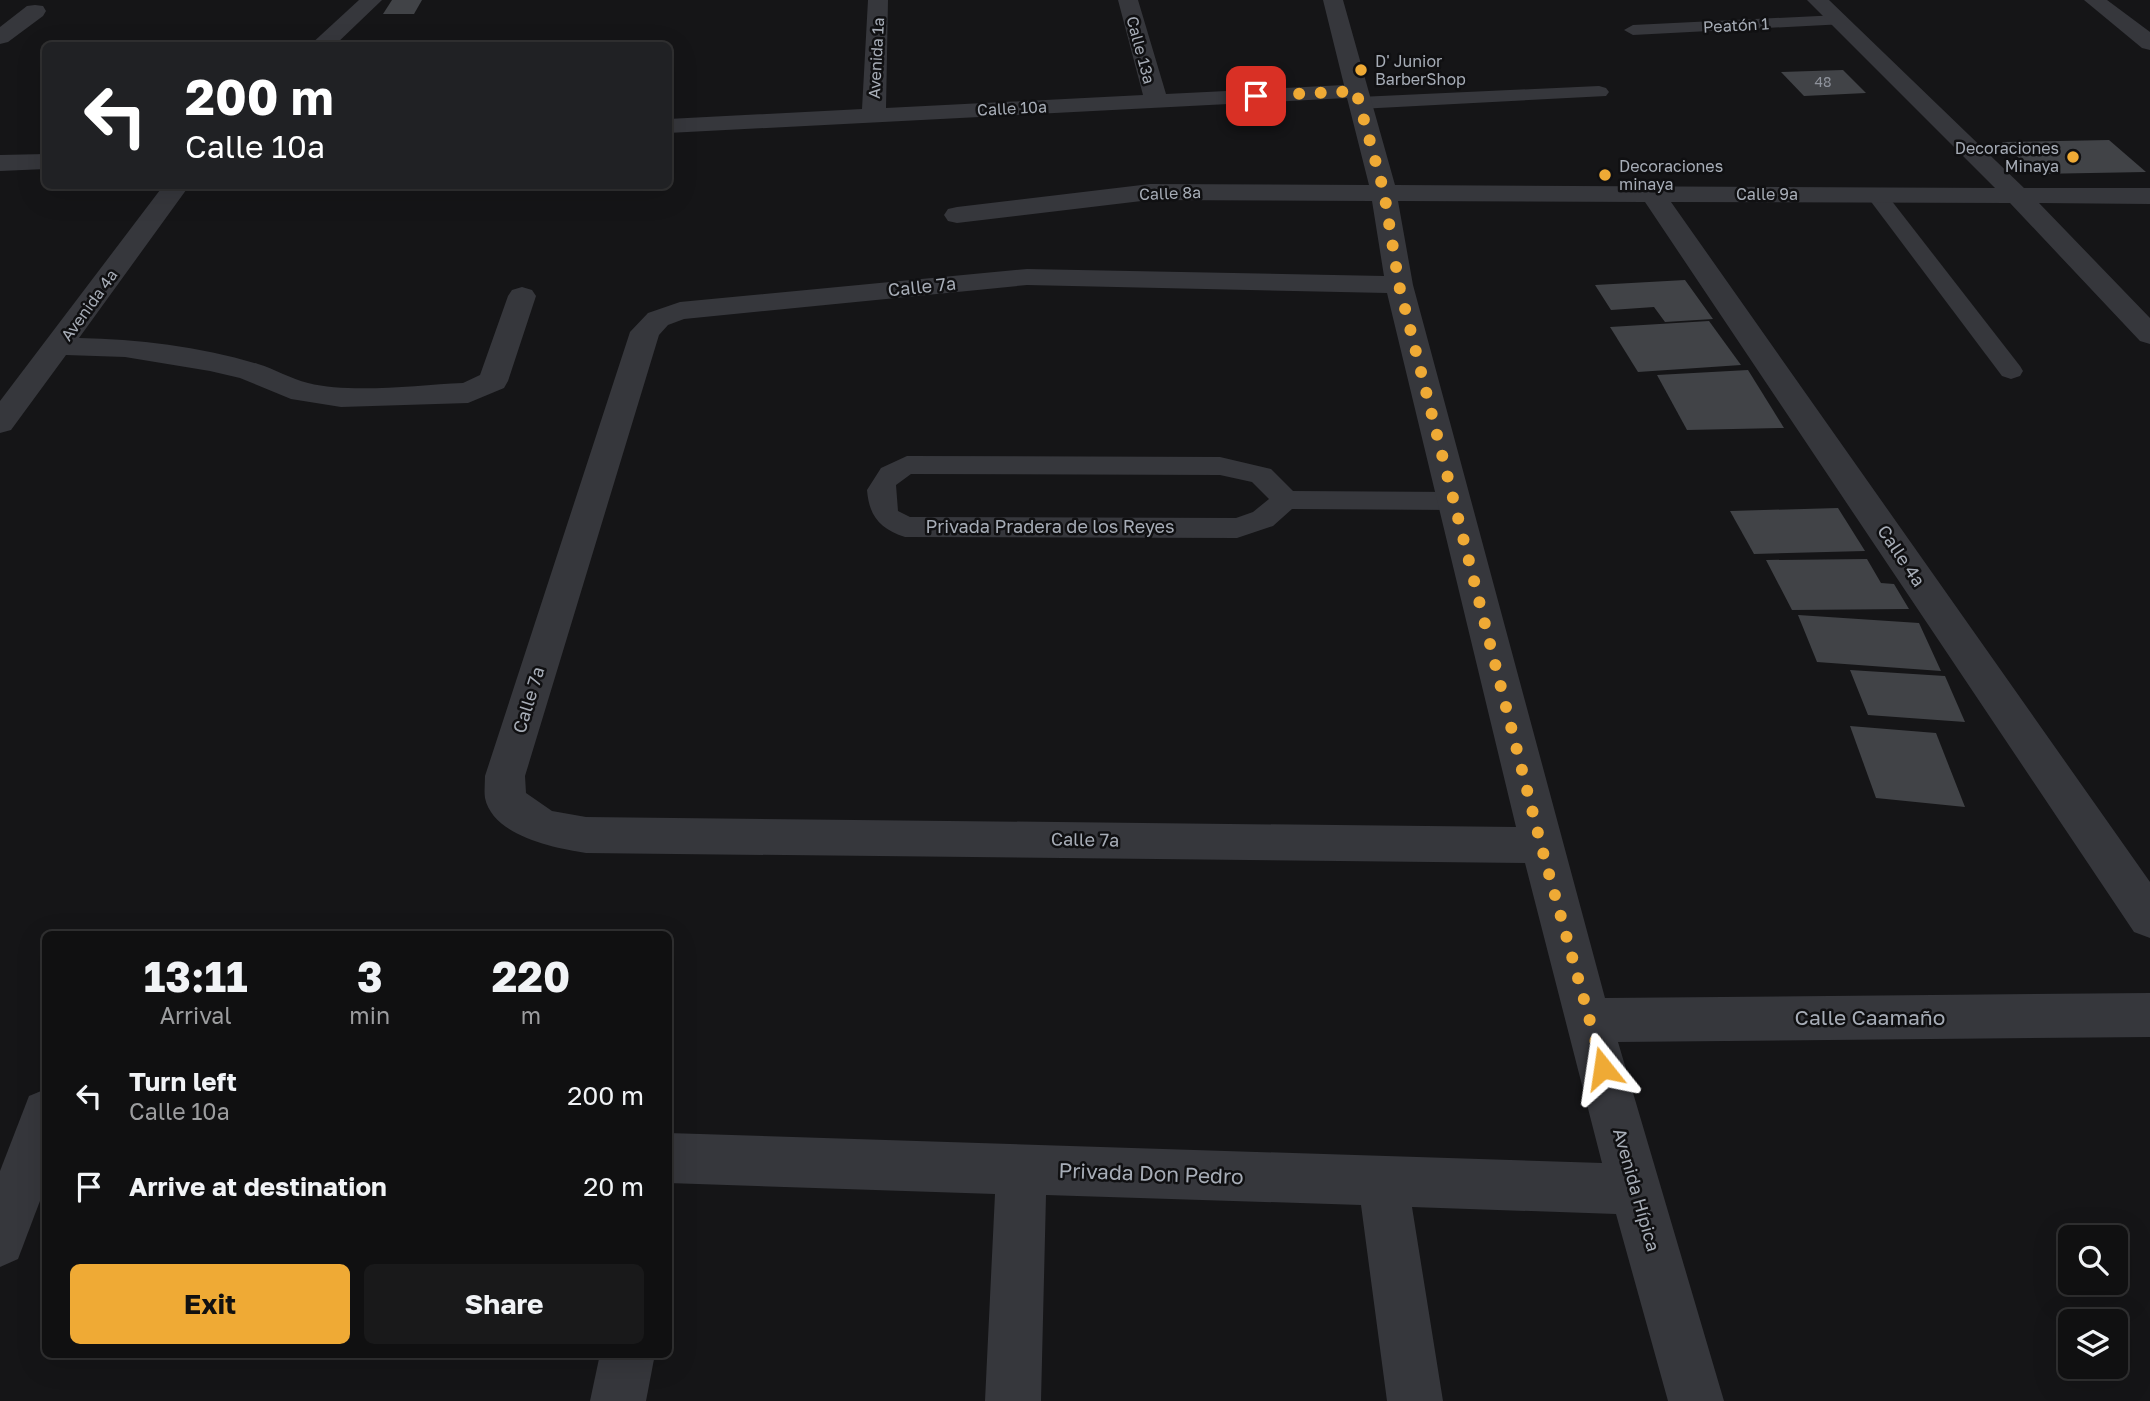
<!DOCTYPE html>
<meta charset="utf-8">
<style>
:root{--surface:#101011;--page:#19191a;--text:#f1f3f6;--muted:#9c9d9f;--line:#303031;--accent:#efaa35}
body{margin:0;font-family:"Golos Text",sans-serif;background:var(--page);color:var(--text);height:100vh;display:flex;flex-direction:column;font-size:26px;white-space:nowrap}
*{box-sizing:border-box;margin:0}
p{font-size:23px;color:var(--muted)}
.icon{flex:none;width:38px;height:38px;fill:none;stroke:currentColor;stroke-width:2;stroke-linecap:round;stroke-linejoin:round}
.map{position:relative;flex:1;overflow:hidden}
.sheet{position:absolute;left:42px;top:931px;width:630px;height:427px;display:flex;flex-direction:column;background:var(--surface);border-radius:10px;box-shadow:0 7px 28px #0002,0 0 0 2px var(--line)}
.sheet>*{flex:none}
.hud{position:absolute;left:42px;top:42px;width:630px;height:147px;border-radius:10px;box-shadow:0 7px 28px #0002,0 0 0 2px var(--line);background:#202124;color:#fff;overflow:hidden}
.buttons{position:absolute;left:2058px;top:1225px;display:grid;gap:14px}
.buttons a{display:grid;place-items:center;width:70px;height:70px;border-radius:10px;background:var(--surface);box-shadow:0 7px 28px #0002,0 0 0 2px var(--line);font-size:35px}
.pin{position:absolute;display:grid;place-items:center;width:60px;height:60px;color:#fff;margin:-30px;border-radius:14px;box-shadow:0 4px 10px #0006}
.me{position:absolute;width:77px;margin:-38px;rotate:345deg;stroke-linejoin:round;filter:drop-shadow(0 0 5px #0008)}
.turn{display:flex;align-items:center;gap:24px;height:147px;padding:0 28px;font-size:32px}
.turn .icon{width:91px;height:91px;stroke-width:2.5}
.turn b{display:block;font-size:49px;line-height:60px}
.eta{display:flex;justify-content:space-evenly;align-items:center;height:119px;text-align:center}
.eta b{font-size:42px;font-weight:700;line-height:49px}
.action{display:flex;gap:14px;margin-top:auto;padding:14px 28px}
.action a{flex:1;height:80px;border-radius:10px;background:var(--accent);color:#111;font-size:28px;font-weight:700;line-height:80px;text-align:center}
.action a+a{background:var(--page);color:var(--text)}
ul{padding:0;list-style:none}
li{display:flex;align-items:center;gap:21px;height:91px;padding:0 28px}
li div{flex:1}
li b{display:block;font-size:26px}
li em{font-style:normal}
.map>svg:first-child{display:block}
.building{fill:#414347}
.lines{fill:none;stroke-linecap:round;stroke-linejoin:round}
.lane{fill:#36373c;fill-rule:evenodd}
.street{fill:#36373c;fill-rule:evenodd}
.route{stroke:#efaa35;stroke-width:12;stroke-dasharray:0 21.6}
.poi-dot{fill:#efaa35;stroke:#101012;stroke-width:2.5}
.labels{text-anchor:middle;stroke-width:5;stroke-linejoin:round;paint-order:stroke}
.number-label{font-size:14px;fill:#8e929b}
.far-street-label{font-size:16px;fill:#a7adb7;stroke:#101012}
.far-poi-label{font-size:16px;fill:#a7adb7;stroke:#101012;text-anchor:start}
.street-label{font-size:18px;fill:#a7adb7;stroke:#101012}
.near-street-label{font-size:21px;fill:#a7adb7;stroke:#101012}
</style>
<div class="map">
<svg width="2150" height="1401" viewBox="0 0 2150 1401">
<rect width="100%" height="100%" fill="#151517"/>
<g class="building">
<path d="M392,0H422L414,14H383Z"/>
<path d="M1843,70L1866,93L1804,96L1781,72Z"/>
<path d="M2109,140L2146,172L2036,174L2002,142Z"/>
<path d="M1685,280L1713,319L1665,322L1654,307L1611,310L1595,285Z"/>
<path d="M1709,321L1741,365L1638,372L1610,327Z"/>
<path d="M1748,370L1784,428L1687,430L1657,375Z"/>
<path d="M1838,508L1865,551L1754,554L1730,511Z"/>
<path d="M1867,559L1881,583L1894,584L1909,609L1792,610L1766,560Z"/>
<path d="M1798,615L1919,623L1941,671L1817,662Z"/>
<path d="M1850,670L1945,676L1965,722L1868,715Z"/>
<path d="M1850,726L1936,733L1965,807L1876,798Z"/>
</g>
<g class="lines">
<g class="lane">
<path d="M1839,15L1845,16L1848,20L1845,24L1633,35L1624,30L1633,25Z"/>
<path d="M1599,86L1606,88L1609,92L1606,96L1359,109L1349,103L1359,97Z"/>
<path d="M1877,189L1884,191L2020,366L2023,371L2020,376L2011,379L2002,376L1866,195L1870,191Z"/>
<path d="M907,456L1220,457L1271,469L1293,491L1455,492L1465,494L1469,501L1465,508L1455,510L1292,509L1273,526L1237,538L905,537C880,529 869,516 867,490L881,468ZM911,474L1220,475L1252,482L1269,499L1253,512L1236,518L910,517L898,511L896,485Z"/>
</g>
<g class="street">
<path d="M359,0H382L334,46H309Z"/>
<path d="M868,0H888L886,108L1143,95L1118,0H1138L1166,94L1344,85L1323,0H1343L1395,185L1995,188L1807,0H1829L2024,188H2150V204L2039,203L2150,318V344L2140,341L2010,203L1671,202L2150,882V938L2134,932L1645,202L1398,201L1413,285L1605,998L2150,993V1037L1618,1042L1724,1401H1668L1616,1214L1412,1207L1443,1401H1387L1361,1205L1046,1195L1041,1401H985L995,1194L668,1183V1133L1602,1163L1525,863L586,853C554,848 493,836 485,798C484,791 485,783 485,776L630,332L648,313L680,302L1027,269L1384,276L1372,201L1150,200L957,223L948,221L944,215L948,209L957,207L1150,184L1369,185L1347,98L668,133V119L862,109ZM1027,285L1387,293L1516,827L586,817L552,811L526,793L525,776L659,335L668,325L684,319Z"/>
<path d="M2084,0H2107L2150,32V50L2142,48Z"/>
<path d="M35,5L43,6L46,11L43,16L8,42L0,44V27L27,6Z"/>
<path d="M46,154V169L0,171V155Z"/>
<path d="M163,186H189L79,338C138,339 201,347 258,364C275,369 291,379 308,383C352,394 417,385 463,383L480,375L508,296L512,290L522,287L532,290L536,296L508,381L504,388L468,403L341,407L291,399L240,378L210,371L125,357L66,355L11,430L0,433V401Z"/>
<path d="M46,1089V1185L18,1259L0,1267V1171L29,1096Z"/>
<path d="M600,1354H655L646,1401H590Z"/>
</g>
</g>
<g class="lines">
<path class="route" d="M1256,96L1356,91L1384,192L1399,285L1541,845L1603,1068"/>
</g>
<g class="poi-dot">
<circle cx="1361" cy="70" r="7"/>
<circle cx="2073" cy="157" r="7"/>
<circle cx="1605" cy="175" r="7"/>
</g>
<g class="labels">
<g class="number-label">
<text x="1823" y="87">48</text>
</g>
<g class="far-street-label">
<text transform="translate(1736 25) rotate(-3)" y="6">Peatón 1</text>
<text transform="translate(1141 50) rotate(75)" y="6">Calle 13a</text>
<text transform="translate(876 58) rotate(-87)" y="6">Avenida 1a</text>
<text transform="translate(1012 108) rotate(-3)" y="6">Calle 10a</text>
<text transform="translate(1170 193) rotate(-2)" y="6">Calle 8a</text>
<text x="1767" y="200">Calle 9a</text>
<text transform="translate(89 305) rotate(-54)" y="6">Avenida 4a</text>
</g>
<g class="far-poi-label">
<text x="1375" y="67">D' Junior<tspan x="1375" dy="18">BarberShop</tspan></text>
<text x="2059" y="154" text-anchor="end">Decoraciones<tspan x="2059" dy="18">Minaya</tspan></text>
<text x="1619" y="172">Decoraciones<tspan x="1619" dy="18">minaya</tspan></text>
</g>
<g class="street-label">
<text transform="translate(922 287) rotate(-6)" y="6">Calle 7a</text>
<text x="1050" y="533">Privada Pradera de los Reyes</text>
<text transform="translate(1901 556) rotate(56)" y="6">Calle 4a</text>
<text transform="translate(529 700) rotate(-73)" y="6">Calle 7a</text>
<text transform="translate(1085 840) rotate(1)" y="6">Calle 7a</text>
<text transform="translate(1636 1190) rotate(74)" y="6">Avenida Hípica</text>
</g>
<g class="near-street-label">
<text x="1870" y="1025">Calle Caamaño</text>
<text transform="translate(1151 1174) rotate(2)" y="7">Privada Don Pedro</text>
</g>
</g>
</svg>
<div class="buttons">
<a><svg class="icon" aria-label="search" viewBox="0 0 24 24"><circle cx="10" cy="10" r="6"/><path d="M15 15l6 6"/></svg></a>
<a><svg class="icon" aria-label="layers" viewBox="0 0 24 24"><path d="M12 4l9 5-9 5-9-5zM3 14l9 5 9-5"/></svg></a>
</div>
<div class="pin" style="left:1256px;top:96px;background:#d93025"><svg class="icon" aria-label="arrive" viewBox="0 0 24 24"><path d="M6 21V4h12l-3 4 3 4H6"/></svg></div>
<svg class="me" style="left:1603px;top:1068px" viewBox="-20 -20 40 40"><path d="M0-17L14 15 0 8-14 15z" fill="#efaa35" stroke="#fff" stroke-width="4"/></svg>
<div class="hud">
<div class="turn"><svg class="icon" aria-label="left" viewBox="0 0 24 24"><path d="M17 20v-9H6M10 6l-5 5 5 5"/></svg><div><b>200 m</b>Calle 10a</div></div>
</div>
<section class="sheet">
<div class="eta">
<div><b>13:11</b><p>Arrival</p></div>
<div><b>3</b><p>min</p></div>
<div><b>220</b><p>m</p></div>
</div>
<ul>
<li><svg class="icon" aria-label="left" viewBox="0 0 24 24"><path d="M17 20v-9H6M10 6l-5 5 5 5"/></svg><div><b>Turn left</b><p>Calle 10a</p></div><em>200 m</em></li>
<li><svg class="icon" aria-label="arrive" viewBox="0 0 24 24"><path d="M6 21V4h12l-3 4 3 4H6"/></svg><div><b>Arrive at destination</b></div><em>20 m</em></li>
</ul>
<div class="action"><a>Exit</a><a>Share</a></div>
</section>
</div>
